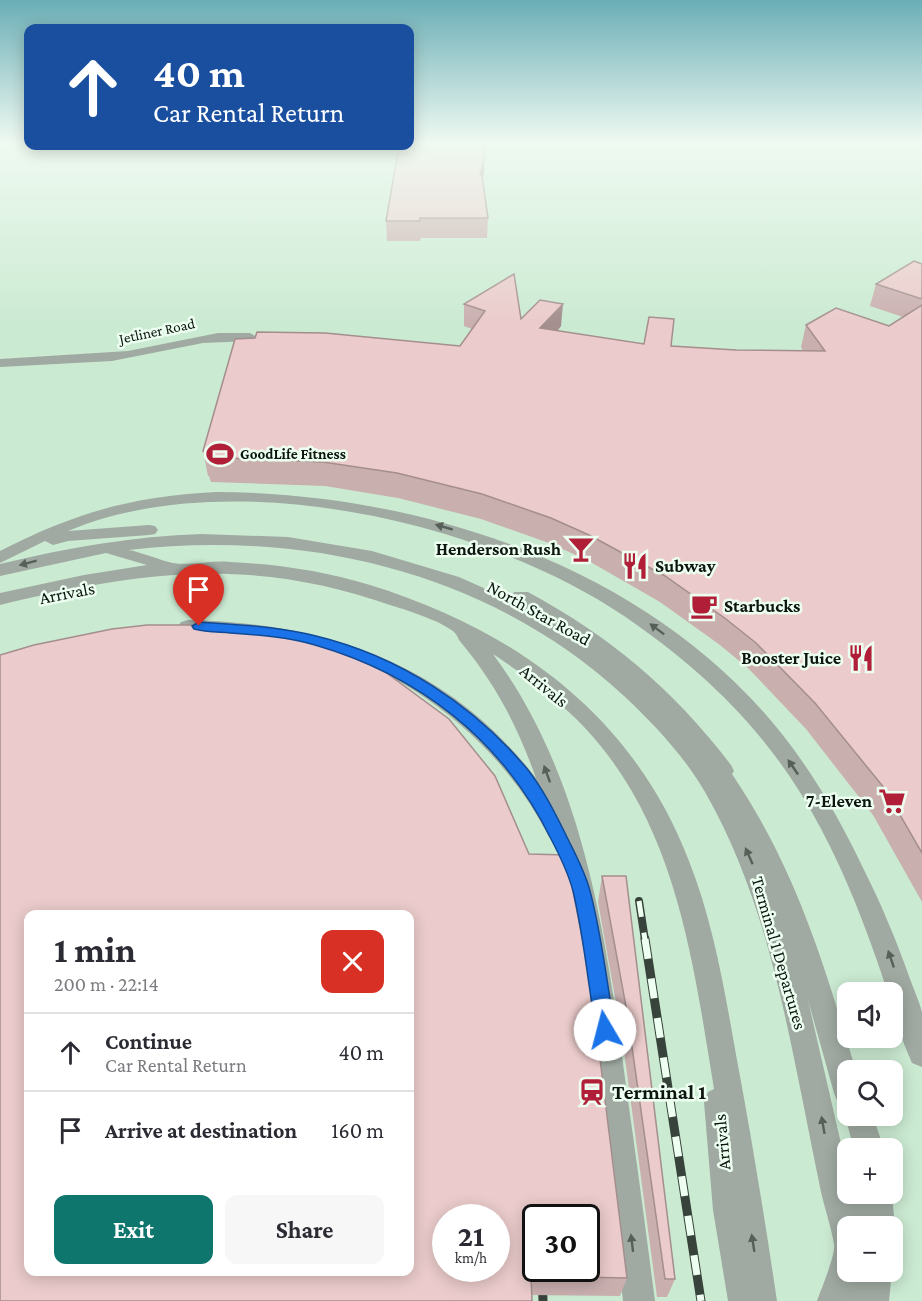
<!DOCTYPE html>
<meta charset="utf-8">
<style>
:root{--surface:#fff;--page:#f7f7f7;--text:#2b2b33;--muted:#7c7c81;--line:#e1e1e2;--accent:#0f766e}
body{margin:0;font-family:"Crimson Pro",serif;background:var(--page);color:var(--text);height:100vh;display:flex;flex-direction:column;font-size:22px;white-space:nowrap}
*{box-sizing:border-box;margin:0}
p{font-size:20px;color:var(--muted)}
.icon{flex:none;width:33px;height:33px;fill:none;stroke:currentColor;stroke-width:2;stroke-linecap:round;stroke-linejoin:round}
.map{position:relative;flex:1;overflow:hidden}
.panel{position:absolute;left:24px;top:910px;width:390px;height:366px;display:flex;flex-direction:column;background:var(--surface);border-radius:12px;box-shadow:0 3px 15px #0003}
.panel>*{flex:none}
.guide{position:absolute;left:24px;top:24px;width:390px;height:126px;border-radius:12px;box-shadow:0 3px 15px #0003;background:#1a4fa0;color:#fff;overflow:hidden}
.tools{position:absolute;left:837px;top:982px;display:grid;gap:12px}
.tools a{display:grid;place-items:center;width:66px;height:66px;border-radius:12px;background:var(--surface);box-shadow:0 3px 15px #0003;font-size:30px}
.speed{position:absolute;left:432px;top:1204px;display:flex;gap:12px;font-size:30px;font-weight:700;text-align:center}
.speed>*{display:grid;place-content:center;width:78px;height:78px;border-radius:50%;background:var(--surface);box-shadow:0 3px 15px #0003;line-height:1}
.speed small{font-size:15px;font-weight:400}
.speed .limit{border:3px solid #111;border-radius:9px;background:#fff;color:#111}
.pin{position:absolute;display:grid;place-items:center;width:51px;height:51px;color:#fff;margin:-62px -26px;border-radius:50% 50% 50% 0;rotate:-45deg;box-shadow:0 0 6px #0007}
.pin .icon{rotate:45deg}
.me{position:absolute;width:66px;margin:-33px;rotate:352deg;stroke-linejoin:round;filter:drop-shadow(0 0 4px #0008)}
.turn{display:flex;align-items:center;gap:21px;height:126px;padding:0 30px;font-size:27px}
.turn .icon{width:78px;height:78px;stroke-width:2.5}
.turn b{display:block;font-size:42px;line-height:51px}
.round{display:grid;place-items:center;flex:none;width:63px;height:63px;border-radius:12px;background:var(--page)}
.headline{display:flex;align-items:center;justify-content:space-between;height:102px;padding:0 30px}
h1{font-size:36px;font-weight:700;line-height:45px}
.primary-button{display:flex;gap:12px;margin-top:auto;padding:12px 30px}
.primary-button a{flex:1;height:69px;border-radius:12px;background:var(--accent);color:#fff;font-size:24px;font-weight:700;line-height:69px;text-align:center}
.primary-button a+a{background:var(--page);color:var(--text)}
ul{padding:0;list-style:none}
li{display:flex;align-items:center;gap:18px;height:78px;padding:0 30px;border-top:2px solid var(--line)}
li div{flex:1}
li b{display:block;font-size:22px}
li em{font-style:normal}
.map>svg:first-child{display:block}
.built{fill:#cbead2;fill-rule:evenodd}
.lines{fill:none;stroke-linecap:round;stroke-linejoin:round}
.street{fill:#a0aaa2;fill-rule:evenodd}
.rail-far1-casing{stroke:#38433b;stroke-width:8}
.rail-casing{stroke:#38433b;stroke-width:9}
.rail-far1{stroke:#ecfff0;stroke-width:5;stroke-dasharray:16;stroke-linecap:butt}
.rail{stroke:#ecfff0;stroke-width:7;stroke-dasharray:20;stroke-linecap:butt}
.wall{fill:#caafaf}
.shaded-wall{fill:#a48e8e}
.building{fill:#ebcbcb;stroke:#a48e8e;stroke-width:1.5;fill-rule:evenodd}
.oneway{fill:#566058}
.route{fill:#1a73e8;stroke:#114b97;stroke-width:1.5}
.labels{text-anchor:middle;stroke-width:5;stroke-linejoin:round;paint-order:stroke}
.far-street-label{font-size:15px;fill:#0d150f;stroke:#ecfff0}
.far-poi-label{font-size:15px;font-weight:bold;fill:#0d150f;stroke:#ecfff0;text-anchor:start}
.poi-label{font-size:18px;font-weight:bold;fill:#0d150f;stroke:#ecfff0;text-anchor:end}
.street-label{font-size:18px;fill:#0d150f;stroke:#ecfff0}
.near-poi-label{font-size:21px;font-weight:bold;fill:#0d150f;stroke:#ecfff0;text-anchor:start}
</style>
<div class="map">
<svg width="922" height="1301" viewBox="0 0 922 1301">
<rect width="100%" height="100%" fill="#dbf3e0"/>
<path class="built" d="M0,142H28V146H410V142H922V1301H0ZM28,915H410V1272H28ZM848,993H892V1038H848ZM848,1071H892V1116H848ZM848,1149H892V1194H848ZM446,1218H496V1269H446ZM536,1218H586V1269H536ZM848,1227H892V1272H848Z"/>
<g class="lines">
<g class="street">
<path d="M218,333H250L257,337L250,341L203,343L112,361L0,367V359L128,351Z"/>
<path d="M216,492C423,493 649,567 782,734C815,776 842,823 865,872C882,906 897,942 910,979C914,990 919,1001 922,1012C922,1029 922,1050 922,1067L912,1063C903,1042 892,1016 892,993H888C859,905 824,816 765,743C725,693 677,652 624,616C484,521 229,463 68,531L149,525L155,526L158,530L155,534L149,535L68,541L53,545L45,541L0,563V551C74,513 133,496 216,492Z"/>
<path d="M202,534L288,537L372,551L459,577L531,609L514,600L512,596L514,592H528C611,637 673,689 731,765L734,771L732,774C796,869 824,963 856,1071H848V1107L838,1103L834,1093L808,1000L848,1174V1194H892L895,1227L892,1232V1227H848V1272L892,1271L889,1301H817C821,1289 836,1255 834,1244C831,1227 825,1209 821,1192C812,1149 804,1106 795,1063C776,969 753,876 705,792C685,757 653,723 624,696C492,573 306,529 129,550C144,553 159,560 173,563C191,566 212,560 230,562C276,564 325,571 370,585C515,630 633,715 689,861C714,924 725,993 737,1060C752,1140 765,1220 777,1301H728L713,1210L704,1102L708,1092L714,1089C693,962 677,826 585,728C558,699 526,676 493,654C586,779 607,944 627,1093C637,1163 646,1232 655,1301H623L588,1002L572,910L556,839L549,837C503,746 413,672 314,647C273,637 231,634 188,632L181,630L178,626L181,622L188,620C328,623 448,664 536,778C517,725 495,683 459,640C458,638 457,635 455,633C446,623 407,610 393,606C253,556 141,571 0,605V593L84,575L147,565L106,553L0,576V564C67,548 133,536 202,534Z"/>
<path d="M848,1109V1116H873L884,1149H854L845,1116Z"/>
</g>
<defs>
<path id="rail-far1" d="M639,901L645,940"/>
<g id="rail">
<path d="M645,939L701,1301"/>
<path d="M542,1269L543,1301"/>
</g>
</defs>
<use href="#rail-far1" class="rail-far1-casing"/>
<use href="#rail" class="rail-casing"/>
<use href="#rail-far1" class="rail-far1"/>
<use href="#rail" class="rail"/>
</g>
<g class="wall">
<path d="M484,173L483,180L488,218L487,238H421L420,241H387L386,221Z"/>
<path d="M922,264V902L873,815L806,729L749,669L720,645L660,602L587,560L549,543L481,519L398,498L325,486L211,482L209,476H208L203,451L460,346L472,329L464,326V304L521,319L561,326L558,331L644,344L736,350L803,351L801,347L806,325L889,326L903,317L870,306L876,284Z"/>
<path d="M147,625L627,1278L620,1296L531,1295Z"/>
<path d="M602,876L675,1279L667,1297H657L622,1036L598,902Z"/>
</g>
<g class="shaded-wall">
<path d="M485,154L484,173L480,193V174Z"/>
<path d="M563,304L561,326L539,351L540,328Z"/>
</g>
<g class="building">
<path d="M410,142H484L485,154L480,174L482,176L488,218H420V221H386L399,146H410Z"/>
<path d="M914,261L922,264V299L876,284Z"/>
<path d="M514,274L521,319L540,300L563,304L540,328L644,344L649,317L674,319L671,346L736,350L825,351L806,325L836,308L889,326L922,305V853L885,789L815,703L756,643L726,619L665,576L589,535L551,518L482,494L397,473L323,462L206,457L207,451H203L235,339L255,338L257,332L325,333L460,346L485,311L464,304Z"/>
<path d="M147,625H200L267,633L324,646L381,669L449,719L495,776L529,854L566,855L590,978L627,1278L531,1276L532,1301H0V655L34,645L112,629ZM28,915H410V1272H28ZM446,1218H496V1269H446ZM536,1218H586V1269H536Z"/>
<path d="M602,876H626L675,1279H665L627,1012Z"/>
</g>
<defs><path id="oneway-solid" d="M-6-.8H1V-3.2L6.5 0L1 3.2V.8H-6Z" transform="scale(1.5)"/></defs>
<g class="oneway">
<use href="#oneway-solid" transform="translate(444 527) rotate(-164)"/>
<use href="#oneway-solid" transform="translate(28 563) rotate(165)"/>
<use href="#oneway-solid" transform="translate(657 629) rotate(-143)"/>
<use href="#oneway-solid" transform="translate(793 767) rotate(-124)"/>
<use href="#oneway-solid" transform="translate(547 774) rotate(-110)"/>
<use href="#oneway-solid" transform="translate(749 856) rotate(-114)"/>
<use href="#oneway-solid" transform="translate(891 959) rotate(-109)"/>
<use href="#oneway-solid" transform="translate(823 1125) rotate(-100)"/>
<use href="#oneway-solid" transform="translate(632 1243) rotate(-97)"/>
<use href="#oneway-solid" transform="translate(753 1243) rotate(-99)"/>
</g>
<linearGradient id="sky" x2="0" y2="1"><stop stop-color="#6baeb6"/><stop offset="0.44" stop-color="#effaf1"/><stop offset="1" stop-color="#effaf1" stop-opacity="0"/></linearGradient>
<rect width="922" height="324" fill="url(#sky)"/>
<path class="route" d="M199,622C238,625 277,626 316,636C399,656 474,705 528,770C543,789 554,811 565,833C574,852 585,871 590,891C602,936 607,984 615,1030L612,1037L605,1039L598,1037L596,1030C588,984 584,937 573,891C568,872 559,854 550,837C502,740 419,675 315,645C288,637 259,635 230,633C218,632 205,632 194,629L192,626Z"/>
<defs>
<symbol id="stadium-bare" viewBox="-9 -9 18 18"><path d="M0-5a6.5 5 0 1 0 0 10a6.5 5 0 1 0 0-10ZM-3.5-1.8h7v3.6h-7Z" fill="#b11e37" stroke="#ecfff0" stroke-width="2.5" paint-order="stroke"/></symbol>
<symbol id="bar-bare" viewBox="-9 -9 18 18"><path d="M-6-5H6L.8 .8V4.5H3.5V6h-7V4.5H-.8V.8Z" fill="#b11e37" stroke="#ecfff0" stroke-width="2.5" paint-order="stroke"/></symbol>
<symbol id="restaurant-bare" viewBox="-9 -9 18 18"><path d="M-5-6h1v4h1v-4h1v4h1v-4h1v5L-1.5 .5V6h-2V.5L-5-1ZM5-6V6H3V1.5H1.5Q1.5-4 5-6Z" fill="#b11e37" stroke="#ecfff0" stroke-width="2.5" paint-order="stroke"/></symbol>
<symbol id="cafe-bare" viewBox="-9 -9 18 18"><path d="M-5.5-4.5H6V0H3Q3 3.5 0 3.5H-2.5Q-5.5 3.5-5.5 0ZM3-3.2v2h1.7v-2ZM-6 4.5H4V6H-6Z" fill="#b11e37" stroke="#ecfff0" stroke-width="2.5" paint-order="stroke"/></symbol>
<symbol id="supermarket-bare" viewBox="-9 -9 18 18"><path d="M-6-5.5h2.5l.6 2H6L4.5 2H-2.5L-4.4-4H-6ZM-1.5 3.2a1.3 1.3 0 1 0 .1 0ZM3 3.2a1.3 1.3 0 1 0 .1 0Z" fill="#b11e37" stroke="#ecfff0" stroke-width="2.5" paint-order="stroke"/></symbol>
<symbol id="station-bare" viewBox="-9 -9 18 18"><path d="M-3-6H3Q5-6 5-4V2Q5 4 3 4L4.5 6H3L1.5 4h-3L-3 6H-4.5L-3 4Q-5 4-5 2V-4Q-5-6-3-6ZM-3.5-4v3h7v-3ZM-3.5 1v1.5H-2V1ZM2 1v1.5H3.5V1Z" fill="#b11e37" stroke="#ecfff0" stroke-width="2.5" paint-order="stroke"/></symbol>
</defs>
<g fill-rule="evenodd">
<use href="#stadium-bare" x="201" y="435" width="38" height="38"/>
<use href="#bar-bare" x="562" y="530" width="38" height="38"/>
<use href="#restaurant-bare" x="616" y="547" width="38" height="38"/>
<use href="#cafe-bare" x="685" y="587" width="38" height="38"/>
<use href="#restaurant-bare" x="842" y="639" width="38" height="38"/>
<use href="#supermarket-bare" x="873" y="782" width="38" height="38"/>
<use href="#station-bare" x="573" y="1073" width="38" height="38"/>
</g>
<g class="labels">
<g class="far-street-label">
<text transform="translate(157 331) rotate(-12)" y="5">Jetliner Road</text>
</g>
<g class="far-poi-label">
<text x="240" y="459">GoodLife Fitness</text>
</g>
<g class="poi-label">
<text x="561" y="555">Henderson Rush</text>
<text x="655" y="572" text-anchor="start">Subway</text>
<text x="724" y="612" text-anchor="start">Starbucks</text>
<text x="841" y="664">Booster Juice</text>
<text x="872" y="807">7-Eleven</text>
</g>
<g class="street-label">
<text transform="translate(67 593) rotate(-11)" y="6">Arrivals</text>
<text transform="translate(539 613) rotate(29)" y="6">North Star Road</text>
<text transform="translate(544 686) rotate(39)" y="6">Arrivals</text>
<text transform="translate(779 953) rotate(74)" y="6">Terminal 1 Departures</text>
<text transform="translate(722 1142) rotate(-95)" y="6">Arrivals</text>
</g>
<g class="near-poi-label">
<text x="612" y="1099">Terminal 1</text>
</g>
</g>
</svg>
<div class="tools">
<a><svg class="icon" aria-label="sound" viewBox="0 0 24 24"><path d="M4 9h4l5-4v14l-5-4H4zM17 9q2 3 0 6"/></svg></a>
<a><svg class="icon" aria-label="search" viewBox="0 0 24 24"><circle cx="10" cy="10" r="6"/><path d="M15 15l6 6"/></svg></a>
<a>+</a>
<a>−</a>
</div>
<div class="speed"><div>21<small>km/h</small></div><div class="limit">30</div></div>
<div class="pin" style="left:199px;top:626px;background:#d93025"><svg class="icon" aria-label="arrive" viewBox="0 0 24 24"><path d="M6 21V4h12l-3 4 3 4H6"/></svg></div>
<svg class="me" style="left:605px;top:1030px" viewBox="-20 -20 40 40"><circle r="19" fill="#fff"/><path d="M0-13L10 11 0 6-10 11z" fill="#1a73e8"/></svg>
<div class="guide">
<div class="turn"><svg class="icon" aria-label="ahead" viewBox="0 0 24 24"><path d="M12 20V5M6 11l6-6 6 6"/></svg><div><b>40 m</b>Car Rental Return</div></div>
</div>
<section class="panel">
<div class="headline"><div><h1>1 min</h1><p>200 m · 22:14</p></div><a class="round" style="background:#d93025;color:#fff"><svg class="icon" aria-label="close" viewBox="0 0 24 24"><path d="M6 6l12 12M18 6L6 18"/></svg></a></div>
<ul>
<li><svg class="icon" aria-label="ahead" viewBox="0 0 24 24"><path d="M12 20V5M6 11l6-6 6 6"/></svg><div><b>Continue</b><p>Car Rental Return</p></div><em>40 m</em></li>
<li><svg class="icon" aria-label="arrive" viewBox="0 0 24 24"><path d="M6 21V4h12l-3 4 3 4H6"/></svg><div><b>Arrive at destination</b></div><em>160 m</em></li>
</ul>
<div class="primary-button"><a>Exit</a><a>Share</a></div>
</section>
</div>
